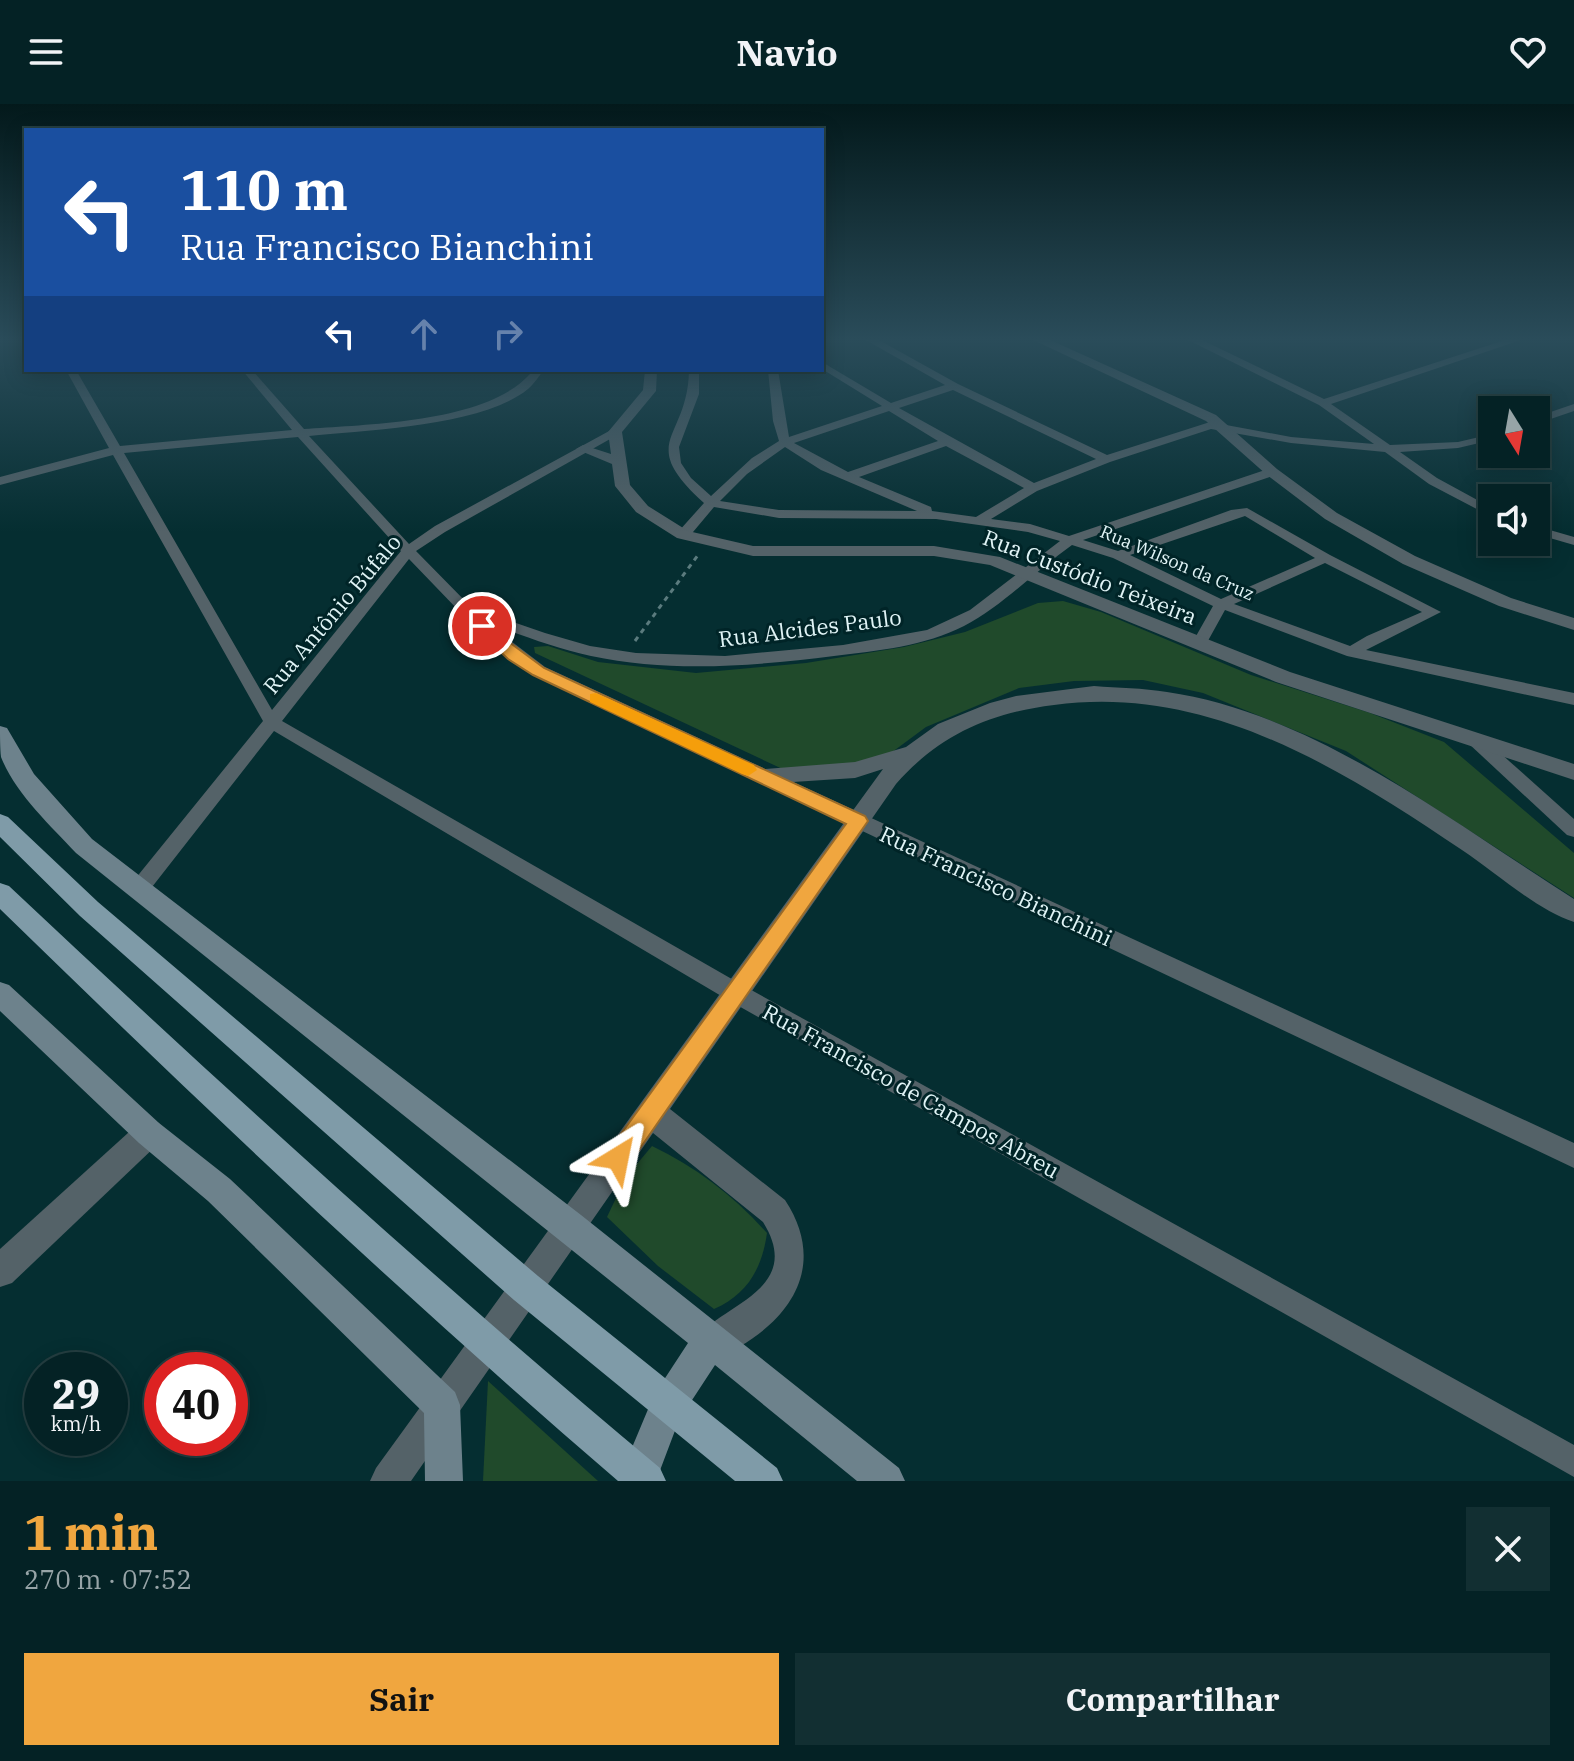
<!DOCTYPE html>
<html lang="pt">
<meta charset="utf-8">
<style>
:root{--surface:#042225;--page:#122f32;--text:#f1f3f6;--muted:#97a4a7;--line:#253f42;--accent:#f0a63f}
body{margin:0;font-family:"IBM Plex Serif",serif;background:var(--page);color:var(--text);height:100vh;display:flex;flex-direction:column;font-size:30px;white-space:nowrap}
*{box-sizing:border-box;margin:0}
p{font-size:26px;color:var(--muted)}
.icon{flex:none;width:44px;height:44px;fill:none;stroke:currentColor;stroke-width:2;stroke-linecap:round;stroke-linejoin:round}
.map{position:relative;height:1377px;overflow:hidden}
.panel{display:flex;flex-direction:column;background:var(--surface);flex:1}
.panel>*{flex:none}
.hud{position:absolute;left:24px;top:24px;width:800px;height:244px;border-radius:0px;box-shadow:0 4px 20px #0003,0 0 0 2px var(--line);background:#1a4fa0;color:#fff;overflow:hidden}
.needle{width:52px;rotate:169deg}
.controls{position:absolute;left:1478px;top:292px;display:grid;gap:16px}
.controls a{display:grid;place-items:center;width:72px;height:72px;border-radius:0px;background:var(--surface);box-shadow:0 4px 20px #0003,0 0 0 2px var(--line);font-size:40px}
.speed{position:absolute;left:24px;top:1248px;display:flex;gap:16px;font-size:40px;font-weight:700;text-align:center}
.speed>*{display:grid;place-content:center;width:104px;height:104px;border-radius:50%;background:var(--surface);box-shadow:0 4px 20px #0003,0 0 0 2px var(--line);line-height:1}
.speed small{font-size:20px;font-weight:400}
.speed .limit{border:12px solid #d22;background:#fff;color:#111}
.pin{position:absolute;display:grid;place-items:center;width:68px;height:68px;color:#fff;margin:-34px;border:4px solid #fff;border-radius:50%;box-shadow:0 2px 8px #0007}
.me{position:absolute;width:88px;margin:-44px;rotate:35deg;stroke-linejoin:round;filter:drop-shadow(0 0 6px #0008)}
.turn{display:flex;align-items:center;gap:28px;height:168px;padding:0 24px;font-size:36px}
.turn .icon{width:104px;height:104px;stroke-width:2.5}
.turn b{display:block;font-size:56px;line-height:68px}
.lanes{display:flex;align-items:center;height:76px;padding:0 24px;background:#0003;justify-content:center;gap:40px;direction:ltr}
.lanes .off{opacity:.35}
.round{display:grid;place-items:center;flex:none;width:84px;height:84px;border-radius:0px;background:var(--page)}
.overview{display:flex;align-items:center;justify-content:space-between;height:136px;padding:0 24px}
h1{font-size:48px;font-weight:700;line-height:60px;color:var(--accent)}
.action{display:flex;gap:16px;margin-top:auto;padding:16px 24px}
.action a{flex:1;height:92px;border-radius:0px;background:var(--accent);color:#111;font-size:32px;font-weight:700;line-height:92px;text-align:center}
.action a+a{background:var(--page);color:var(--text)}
header{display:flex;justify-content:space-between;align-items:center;height:104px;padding:0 24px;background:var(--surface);font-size:36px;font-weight:700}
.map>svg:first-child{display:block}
.green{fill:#204a2b}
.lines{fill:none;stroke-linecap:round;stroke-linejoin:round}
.path{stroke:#5b7b7e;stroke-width:3;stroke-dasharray:5 5;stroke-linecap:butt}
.minor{fill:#546268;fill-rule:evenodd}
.tertiary{fill:#546268;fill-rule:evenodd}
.secondary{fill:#6d828c;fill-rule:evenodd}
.primary{fill:#7f9ba8;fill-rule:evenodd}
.route{fill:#f0a63f;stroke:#9c6c29;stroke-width:2}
.slow{fill:#f59e0b}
.labels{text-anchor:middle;stroke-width:6;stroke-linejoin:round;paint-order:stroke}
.far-street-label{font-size:18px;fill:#e0f4f6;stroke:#002427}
.street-label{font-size:22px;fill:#e0f4f6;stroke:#002427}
</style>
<header><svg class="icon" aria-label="menu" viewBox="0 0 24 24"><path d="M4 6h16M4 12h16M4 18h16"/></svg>Navio<svg class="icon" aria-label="heart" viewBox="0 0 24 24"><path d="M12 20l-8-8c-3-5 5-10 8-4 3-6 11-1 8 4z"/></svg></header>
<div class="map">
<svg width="1574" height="1377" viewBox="0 0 1574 1377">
<rect width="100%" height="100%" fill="#052e31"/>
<g class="green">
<path d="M1063,497L1101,508L1251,571L1370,609L1444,638L1574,749V794L1346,647L1203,589L1143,576L1074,577L1019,584L926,623L872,663L791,669L535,549L534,543L548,542L598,558L696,569L806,559L904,543L965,528L1038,499Z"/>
<path d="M652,1042C696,1063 734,1092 767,1129C762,1164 748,1190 714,1205L658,1162L607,1113L626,1073Z"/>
<path d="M488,1277L598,1377H483Z"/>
</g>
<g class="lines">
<path class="path" d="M635,537L698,451"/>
<g class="minor">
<path d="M864,235H877L958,280L1107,351L1210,318L1291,333L1374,340L1319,301L1186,235H1200L1324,295L1508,235H1524L1331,300L1390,341L1458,338L1492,330V336L1458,344L1400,348L1437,374L1492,404V413L1429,380L1385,348L1291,339L1211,325L1110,358L1037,387L991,415L1030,420L1069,432L1268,365H1276V371L1083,436L1118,447L1231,406L1247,404L1330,451L1441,508L1366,546L1574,589V601L1347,552L1225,506L1204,544H1194L1191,541L1213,502L1113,454L1072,441C1035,467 1004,501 964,522C925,542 877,547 834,552C754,562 671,569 591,552C555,544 520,531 486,518L545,563L1574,1039V1064L533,571L486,535L409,455L282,617L744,882L1574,1341V1373L728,896L274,627L145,792L138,794L131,792L128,786L131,780L263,617L113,351L0,381V373L109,344L66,266H76L120,342L292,326L242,266H252L304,325C367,320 486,319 530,270L507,266H544C539,272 534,280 528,285C483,322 367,326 309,332L409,440L435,422L611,326H619V330L445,428L416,447L472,504L545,529L590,542L636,549L725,552L843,541L927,526L970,506L1060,437L1028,428L936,415L779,414L714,403L688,434H678V428L704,399C635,336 688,337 689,266H699V290L679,343L681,359L691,374L711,392L752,354L779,337L773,317L768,266H778L789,333L882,302L822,265V258L891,299L945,281ZM953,286L1096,355L1034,379L899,304ZM889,307L938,337L848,368L794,339ZM298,333L401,447L272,606L124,349ZM946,342L1024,384L976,413L932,407L931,403L859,373ZM785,343L821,366L917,407L779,406L720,397L747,370ZM1245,412L1315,454L1221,495L1130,451ZM1325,459L1422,508L1367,532L1350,542L1234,500Z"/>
<path d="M1574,300V307L1536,320V313Z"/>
<path d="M1536,422L1574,433V441L1536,430Z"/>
<path d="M1474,629L1480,631L1574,715V733L1567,731L1468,639L1465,635Z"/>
</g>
<g class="tertiary">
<path d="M1031,235H1048L1216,311L1277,365L1337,409L1415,452L1511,494L1574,514V526L1499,502L1403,460L1325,415L1267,371L1206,317Z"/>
<path d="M645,266H657L656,287L622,328L630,381L648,402L688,427L753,442H934L1000,453L1290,568L1574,660V676L1276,578L990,461L934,452H753L677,434L636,408L615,382L612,360L576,345L583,341L611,350L608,328L643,286Z"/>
<path d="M1094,582C1118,584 1143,584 1167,588C1314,609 1452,718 1574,795V818C1537,806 1495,768 1462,746C1340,664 1207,580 1054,601C990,609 939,631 896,680L670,1005L785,1096C833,1169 781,1228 712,1256L700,1251L695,1239C710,1202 808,1190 763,1118L653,1029L411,1377H370L376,1364L883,665L855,674L762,680L751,672L754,666L855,658L906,643L938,620L990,599L1016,592Z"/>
<path d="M149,1014L159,1019L164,1029L159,1039L12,1179L0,1183V1145L139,1019Z"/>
</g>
<g class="secondary">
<path d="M0,622L7,624L34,670L92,735L581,1111L899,1364L905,1377H857L715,1261L679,1316L656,1377H618L654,1291L688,1239L76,749C50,721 15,689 1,653C0,644 0,631 0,622Z"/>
<path d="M0,878L9,881L159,1019L230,1075L455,1288L460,1301L463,1377H425L424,1309L208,1097L139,1039L0,907Z"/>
</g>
<g class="primary">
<path d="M0,710L8,713L98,798L538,1172L777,1364L783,1377H735L514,1196L80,812L0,733Z"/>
<path d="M0,779L9,782C221,981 436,1177 660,1364L666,1377H618C405,1194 201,1001 0,805Z"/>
</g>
</g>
<linearGradient id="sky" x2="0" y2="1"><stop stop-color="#03191b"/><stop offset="0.55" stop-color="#2a4c5a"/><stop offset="1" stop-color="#2a4c5a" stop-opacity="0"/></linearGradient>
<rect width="1574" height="428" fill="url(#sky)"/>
<path class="route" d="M482,518L544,564L865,712L868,717L627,1063L618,1067L610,1063L606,1054L610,1045L846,720L533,571L508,555L477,526L475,522Z"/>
<path class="slow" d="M596,589L754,661L757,666L748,672L742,670L590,598V590Z"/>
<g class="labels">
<g class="far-street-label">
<text transform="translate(1177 459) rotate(23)" y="6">Rua Wilson da Cruz</text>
</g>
<g class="street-label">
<text transform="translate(1090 473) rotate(21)" y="8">Rua Custódio Teixeira</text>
<text transform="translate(332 510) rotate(-50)" y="8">Rua Antônio Búfalo</text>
<text transform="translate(810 524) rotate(-7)" y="8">Rua Alcides Paulo</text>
<text transform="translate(996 782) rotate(25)" y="8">Rua Francisco Bianchini</text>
<text transform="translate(911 987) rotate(29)" y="8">Rua Francisco de Campos Abreu</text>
</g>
</g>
</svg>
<div class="controls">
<a><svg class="needle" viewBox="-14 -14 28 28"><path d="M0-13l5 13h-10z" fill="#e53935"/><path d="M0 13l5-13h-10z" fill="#97a4a7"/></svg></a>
<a><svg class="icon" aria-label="sound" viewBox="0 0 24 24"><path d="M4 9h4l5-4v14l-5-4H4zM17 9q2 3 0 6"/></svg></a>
</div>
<div class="speed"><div>29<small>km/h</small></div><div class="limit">40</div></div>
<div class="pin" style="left:482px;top:522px;background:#d93025"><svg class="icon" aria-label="arrive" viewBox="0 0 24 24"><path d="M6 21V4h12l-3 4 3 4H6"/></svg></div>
<svg class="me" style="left:618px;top:1054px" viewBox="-20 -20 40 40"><path d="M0-17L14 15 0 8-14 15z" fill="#f0a63f" stroke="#fff" stroke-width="4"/></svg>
<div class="hud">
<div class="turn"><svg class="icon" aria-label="left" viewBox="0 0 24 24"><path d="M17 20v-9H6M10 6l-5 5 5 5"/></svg><div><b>110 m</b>Rua Francisco Bianchini</div></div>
<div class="lanes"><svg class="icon" aria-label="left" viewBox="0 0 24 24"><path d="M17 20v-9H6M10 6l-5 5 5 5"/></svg><svg class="icon off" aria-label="ahead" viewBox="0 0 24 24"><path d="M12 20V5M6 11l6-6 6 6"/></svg><svg class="icon off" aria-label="right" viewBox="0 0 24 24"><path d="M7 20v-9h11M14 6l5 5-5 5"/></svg></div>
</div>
</div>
<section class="panel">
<div class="overview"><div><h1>1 min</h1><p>270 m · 07:52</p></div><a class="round"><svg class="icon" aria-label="close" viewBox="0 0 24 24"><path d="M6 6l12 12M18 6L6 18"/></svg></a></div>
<div class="action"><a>Sair</a><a>Compartilhar</a></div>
</section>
